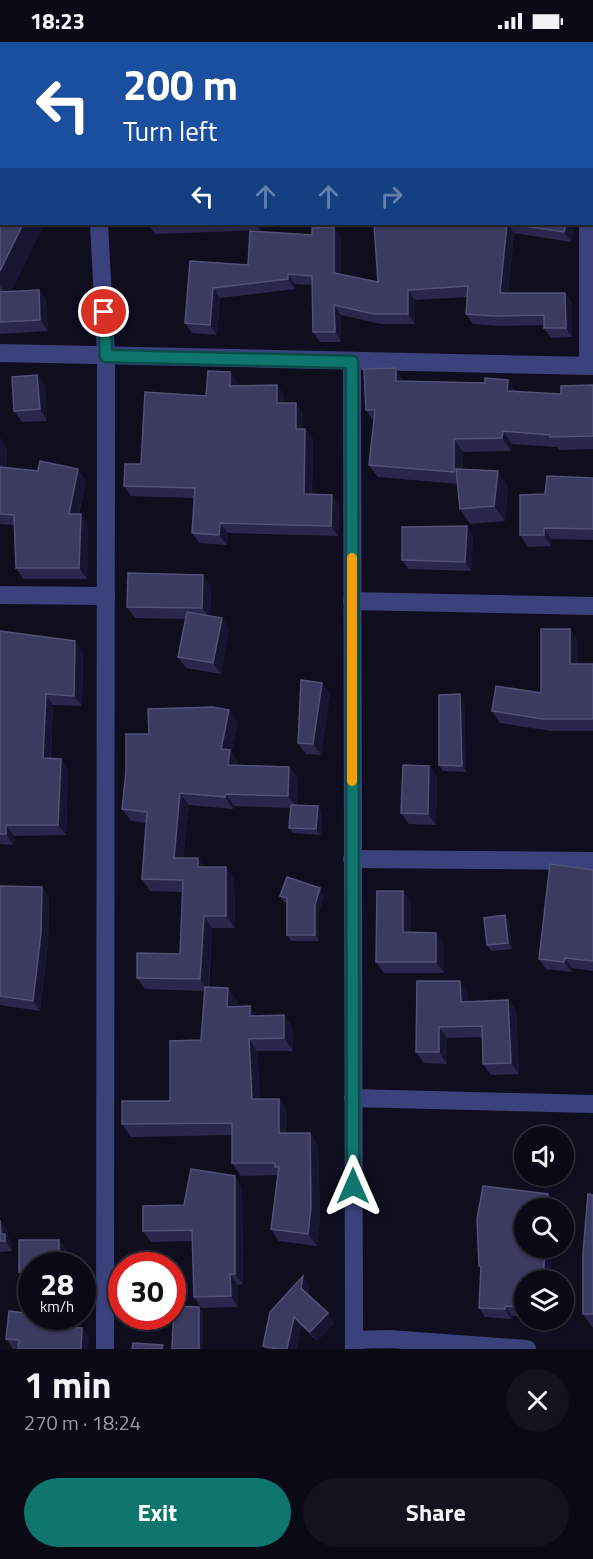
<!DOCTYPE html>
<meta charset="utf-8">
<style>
:root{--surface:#0a0a17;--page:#131320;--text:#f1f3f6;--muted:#999aa1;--line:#2a2b36;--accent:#0f766e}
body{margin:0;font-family:"Titillium Web",sans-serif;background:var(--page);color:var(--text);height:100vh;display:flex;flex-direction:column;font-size:22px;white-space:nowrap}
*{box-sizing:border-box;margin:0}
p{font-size:20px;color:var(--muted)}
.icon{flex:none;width:33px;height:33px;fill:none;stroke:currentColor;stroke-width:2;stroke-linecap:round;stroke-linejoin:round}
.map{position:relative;height:1307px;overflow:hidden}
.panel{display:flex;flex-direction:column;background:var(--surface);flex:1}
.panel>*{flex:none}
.hud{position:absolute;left:0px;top:0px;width:594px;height:183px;box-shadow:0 2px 4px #0004,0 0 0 2px var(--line);background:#1a4fa0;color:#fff;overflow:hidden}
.tools{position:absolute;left:514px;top:1084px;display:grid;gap:12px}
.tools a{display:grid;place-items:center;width:60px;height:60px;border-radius:50%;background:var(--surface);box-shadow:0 2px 4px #0004,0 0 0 2px var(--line);font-size:30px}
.speed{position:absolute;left:18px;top:1210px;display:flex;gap:12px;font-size:30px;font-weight:700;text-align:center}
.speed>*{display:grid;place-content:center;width:78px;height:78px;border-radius:50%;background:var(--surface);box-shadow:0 2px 4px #0004,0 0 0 2px var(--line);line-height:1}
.speed small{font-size:15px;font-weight:400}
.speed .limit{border:9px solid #d22;background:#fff;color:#111}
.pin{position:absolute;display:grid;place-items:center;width:51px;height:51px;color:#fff;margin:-26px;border:3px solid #fff;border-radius:50%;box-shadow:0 2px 6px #0007}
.me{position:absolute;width:66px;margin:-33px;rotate:0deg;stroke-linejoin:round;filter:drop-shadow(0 0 4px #0008)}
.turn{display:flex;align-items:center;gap:21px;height:126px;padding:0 24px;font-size:27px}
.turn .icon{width:78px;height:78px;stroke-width:2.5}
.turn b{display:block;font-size:42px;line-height:51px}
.lanes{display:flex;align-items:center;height:57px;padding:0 24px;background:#0003;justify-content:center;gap:30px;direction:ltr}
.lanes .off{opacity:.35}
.round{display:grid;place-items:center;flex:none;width:63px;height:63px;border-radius:32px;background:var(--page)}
.head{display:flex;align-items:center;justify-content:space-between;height:102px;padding:0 24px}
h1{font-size:36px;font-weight:700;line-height:45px}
.cta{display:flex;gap:12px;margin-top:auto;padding:12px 24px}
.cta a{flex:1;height:69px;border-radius:36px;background:var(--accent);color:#fff;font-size:24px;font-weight:700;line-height:69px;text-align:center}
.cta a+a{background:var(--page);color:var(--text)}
.status{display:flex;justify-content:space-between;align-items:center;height:42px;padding:0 30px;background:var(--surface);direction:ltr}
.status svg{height:16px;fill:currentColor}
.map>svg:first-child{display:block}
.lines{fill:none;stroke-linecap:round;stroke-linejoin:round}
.minor{stroke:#3b417c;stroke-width:18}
.wall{fill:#29284c}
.shaded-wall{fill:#171632}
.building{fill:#3b3a5f;stroke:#525178;stroke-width:1.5}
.route-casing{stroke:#0a4d48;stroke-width:15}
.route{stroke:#0f766e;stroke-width:10}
.slow{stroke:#f59e0b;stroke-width:10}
</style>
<div class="status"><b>18:23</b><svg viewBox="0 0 49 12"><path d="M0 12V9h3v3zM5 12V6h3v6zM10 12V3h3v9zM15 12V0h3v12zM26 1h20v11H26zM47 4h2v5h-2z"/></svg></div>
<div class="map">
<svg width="593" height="1307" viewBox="0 0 593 1307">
<rect width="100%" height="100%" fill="#0e0e1f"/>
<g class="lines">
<g class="minor">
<path d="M27,2V0"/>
<path d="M350,2V0"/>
<path d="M0,43L2,44"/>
<path d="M592,56H593"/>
<path d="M99,182L106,313L105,1307"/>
<path d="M588,182V324"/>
<path d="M0,311L593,324"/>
<path d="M352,320L354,1307"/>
<path d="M0,553L106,554"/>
<path d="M352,559L593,564"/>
<path d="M352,817L593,819"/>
<path d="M353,1056L593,1062"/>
<path d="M354,1298L389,1297L527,1307"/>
</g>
</g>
<g class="wall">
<path d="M145,0H190V2Z"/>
<path d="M435,0H483L482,2H436Z"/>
<path d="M0,146L44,182L11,249L39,248L46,259L48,289L0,292Z"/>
<path d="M57,182H84V184L60,185Z"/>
<path d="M148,182H260V188L155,192Z"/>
<path d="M374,182H574L571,200L514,191L508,251H565L572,261V295L551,296L544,286V283L502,284L473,282L466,272L467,255L415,258V282H381L341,273V300H320L313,290L312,243L295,242V247L220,256L217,293L192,291L185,281L190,219L248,223L341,195V232L378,240Z"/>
<path d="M230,330L238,341L237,344L284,353V361L303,371V387H305L313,397L312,452L339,463L338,494L228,491L227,503L199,501L192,491L194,456L131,454L124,444L141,422L206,354Z"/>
<path d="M37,333L45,344L47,379L22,380L14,369Z"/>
<path d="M404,339L516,350L561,352L593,343V407L559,408L557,405L512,402L511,409L463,410V427L508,444L505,479L470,482L460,467L458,442L378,435L369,423L374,379L366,368Z"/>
<path d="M0,396L7,407L6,425L86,438L79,472H81L88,483L87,537H23L16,526L14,483L0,482Z"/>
<path d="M593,436V498L551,497V504L528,505L520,493L545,452Z"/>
<path d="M473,493L471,529L408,527L402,518Z"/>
<path d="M211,544L210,574L222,576L229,588L221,632L186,626L178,615L185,577L135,576L127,565Z"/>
<path d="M570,587L578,599V622H593V689H551L500,681L492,669L541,651Z"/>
<path d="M0,589L83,609L82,664L53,663L51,717H61L68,728L66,793L14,794L13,803L0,802Z"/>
<path d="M330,652L321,713L306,712L298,701Z"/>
<path d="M464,658L466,730L443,729L439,723Z"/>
<path d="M238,680L231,710L238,720V723L289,725L298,736L297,763L322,770L321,793L293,791L289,786L290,766L234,764L233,767L189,763L183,816L205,825L234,837L235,886H212L209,945L237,958L236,965L257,974L284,973L292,985L293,1009H257L260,1057L287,1069V1091H310L318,1103L320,1178L317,1204L279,1199L271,1187L278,1133L241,1134L232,1121V1093L131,1095L122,1082L170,1059L201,998L205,949L145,947L137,936L180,912L183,850L150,849L142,837L146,781L131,779L122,767L149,692Z"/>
<path d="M429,724L437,735L436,783L409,782L401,771Z"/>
<path d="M593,828V929L572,926V930L546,927L539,917Z"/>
<path d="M0,844L49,855L48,902L40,969L0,963Z"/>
<path d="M324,852L319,869V899H291L287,893V861L284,860L280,854Z"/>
<path d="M411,860V890L444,902V931H384L376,920Z"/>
<path d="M509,879L512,907L491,909L487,903Z"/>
<path d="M468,950V960L508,958L516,969L519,1032L491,1033L483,1022L482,995L447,996V1022L424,1021L416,1010Z"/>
<path d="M242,1145L243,1242L238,1243V1265L201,1266L194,1255L193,1199L151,1200L143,1189L184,1163Z"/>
<path d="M548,1152L554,1162L525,1206H552L550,1239H525V1274H512L511,1277L485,1275L479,1266L481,1227L479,1224Z"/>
<path d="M593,1153V1286L583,1272Z"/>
<path d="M0,1178L7,1188L8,1196L12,1202V1209L0,1210Z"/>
<path d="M19,1198H59L67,1209V1224H32V1241H27L19,1230Z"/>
<path d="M310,1244L308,1252L328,1271L334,1281L317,1299L301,1284L296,1307H265L263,1304Z"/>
<path d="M55,1283V1284L82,1286L89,1295L17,1307H13L6,1297Z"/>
</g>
<g class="shaded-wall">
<path d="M472,0H483L482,2H472Z"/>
<path d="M23,182H44L8,256L0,244V229Z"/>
<path d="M256,182H260V188Z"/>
<path d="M507,182L514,191L507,261L500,251Z"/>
<path d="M566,182H574L571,200L564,190Z"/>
<path d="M334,185L341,195V241L334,231Z"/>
<path d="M288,232L295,242V247L288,237Z"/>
<path d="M213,246L220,256L217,293L210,283Z"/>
<path d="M39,248L46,259L48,289L40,278Z"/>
<path d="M408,248L415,258V282L408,272Z"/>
<path d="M565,251L572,261V295L566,286Z"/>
<path d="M334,263L341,273V300L335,290Z"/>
<path d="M396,326L404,339H396Z"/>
<path d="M230,330L238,341L237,354L230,344Z"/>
<path d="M37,333L45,344L47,379L40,367Z"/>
<path d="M508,338L517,351L507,349Z"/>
<path d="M277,343L284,353V371L277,361Z"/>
<path d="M296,361L303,371V397L296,387Z"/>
<path d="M305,387L313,397L311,462L304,452Z"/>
<path d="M503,389L512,402L511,409L502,396Z"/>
<path d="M0,396L7,407L5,435L0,428Z"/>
<path d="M454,397L463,410V443L454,430Z"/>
<path d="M78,427L86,438L76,483L69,472Z"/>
<path d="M498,429L508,444L505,479L494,464Z"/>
<path d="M332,453L339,463L338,494L331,484Z"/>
<path d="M81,472L88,483L87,537L79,526Z"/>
<path d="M220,481L228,491L227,503L219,493Z"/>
<path d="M467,484L473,493L471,529L465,520Z"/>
<path d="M544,486L551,497V504L544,493Z"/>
<path d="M203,533L211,544L210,577L202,566Z"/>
<path d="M222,576L229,588L221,632L213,621Z"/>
<path d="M570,587L578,599V634L570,622Z"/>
<path d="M75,599L83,609L82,664L74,654Z"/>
<path d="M322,641L330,652L321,713L313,702Z"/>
<path d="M46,652L53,663L50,727L43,716Z"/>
<path d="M460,652L464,658L466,730L462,724Z"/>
<path d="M229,668L238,680L231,710L238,720L237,735L228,723L221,707Z"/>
<path d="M61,717L68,728L66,793L58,783Z"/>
<path d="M429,724L437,735L436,783L428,772Z"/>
<path d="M289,725L298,736L297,766L288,754Z"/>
<path d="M180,751L189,763L182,827L174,816Z"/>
<path d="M226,752L234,764L233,767L225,755Z"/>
<path d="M318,764L322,770L321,793L316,787Z"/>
<path d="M6,783L14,794L13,803L6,792Z"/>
<path d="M198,816L206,828L198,825Z"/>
<path d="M226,825L234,837L235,886L226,874Z"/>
<path d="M42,845L49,855L48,902L40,969L33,959Z"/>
<path d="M320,846L324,852L319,869V899L315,893V863Z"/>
<path d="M403,849L411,860V901L403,890Z"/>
<path d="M505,873L509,879L512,907L508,901Z"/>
<path d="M204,874L212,886L208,949L200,937Z"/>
<path d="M436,891L444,902V931L436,920Z"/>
<path d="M565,916L572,926V930L564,920Z"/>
<path d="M460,939L468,950L469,971L461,960Z"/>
<path d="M228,946L237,958L235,977L227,965Z"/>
<path d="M508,958L516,969L519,1032L511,1021Z"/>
<path d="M250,964L259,977L250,974Z"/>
<path d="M284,973L292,985L293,1009L284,996Z"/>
<path d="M439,985L447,996V1022L439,1010Z"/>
<path d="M249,997L257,1009L261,1069L252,1057Z"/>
<path d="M279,1057L287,1069V1103L279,1091Z"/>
<path d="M310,1091L318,1103L320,1178L317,1204L308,1192Z"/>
<path d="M235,1134L242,1145L243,1242L235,1232Z"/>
<path d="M548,1152L554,1162V1167H547Z"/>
<path d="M0,1178L7,1188L8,1196L12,1202V1209L5,1199L1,1192Z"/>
<path d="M59,1198L67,1209V1224H59Z"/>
<path d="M545,1206H552L550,1239H543Z"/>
<path d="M230,1232L238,1243V1265L231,1254Z"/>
<path d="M303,1234L310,1244L307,1255L301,1246Z"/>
<path d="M505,1264L512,1274L511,1277L505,1267Z"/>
<path d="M199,1265L203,1271V1307H199Z"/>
<path d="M328,1271L334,1281L317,1299L310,1290Z"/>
<path d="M48,1275H49L55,1283L54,1293L47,1284Z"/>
<path d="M294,1275L301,1284L296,1307H287Z"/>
<path d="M82,1286L89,1295L88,1307H81Z"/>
</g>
<g class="building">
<path d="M460,0H472V2Z"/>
<path d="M0,146L2,147V182H23L0,229Z"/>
<path d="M374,182H507L500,251H565L566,286H544V273L495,274L466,272L468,244L408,248V272H374L334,263L335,290H313L312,234L288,232V237L213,246L210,283L185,281L190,219L248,223L250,189L312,193V186L334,185V231L378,240Z"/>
<path d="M510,182H566L564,190Z"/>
<path d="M39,248L40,278L0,280V250Z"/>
<path d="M396,326V339L485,341V336L508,338L507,349L561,352V344L593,343V394L550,395V393L503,389L502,396L454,397V430L369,423L375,368H366L364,327Z"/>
<path d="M208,329L230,330V344L277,343V361H296V387H305L304,452L332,453L331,484L220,481L219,493L192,491L195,446L124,444L125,422H141L145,350L206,354Z"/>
<path d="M37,333L40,367L14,369L12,335Z"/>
<path d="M40,419L78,427L69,472H81L79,526H16L14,473L0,472V425L38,429Z"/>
<path d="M456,427L498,429L494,464L460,467Z"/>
<path d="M547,434L593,436V487L544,486V493H520V453L545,452Z"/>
<path d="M467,484L465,520L402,518V485Z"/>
<path d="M128,531L203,533L202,566L127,565Z"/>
<path d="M187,570L222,576L213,621L178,615Z"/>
<path d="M541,587H570V622H593V677H543L492,669L496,644L541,651Z"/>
<path d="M0,589L75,599L74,654L46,652L43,716L61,717L58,783H6V792H0Z"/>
<path d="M301,638L322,641L313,702L298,701Z"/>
<path d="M460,652L462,724L439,723V653Z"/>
<path d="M213,665L229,668L221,707L230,708L228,723L289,725L288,754L226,752L225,755L180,751L174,816H198V825H226V874H204L200,937L137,936V911L180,912L183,838L142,837L147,770L122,767L126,729V692H149L148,667Z"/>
<path d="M403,723L429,724L428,772L401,771Z"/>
<path d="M291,763L318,764L316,787L289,786Z"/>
<path d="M550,822L593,828V919L565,916L564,920L539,917Z"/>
<path d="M287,835L320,846L315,863V893H287V856L280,854Z"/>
<path d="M0,844L42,845L41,891L33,959L0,954Z"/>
<path d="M377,849H403V890L436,891V920H376Z"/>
<path d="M505,873L508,901L487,903L484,876Z"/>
<path d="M417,939H460L461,960L508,958L511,1021L483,1022L482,984L439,985V1010H416Z"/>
<path d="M205,945L228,946L227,965L250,964V974L284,973V996L249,997L252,1057H279V1091H310L311,1166L308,1192L271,1187L279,1125H275V1121H232V1081L122,1082V1059H170V999L201,998Z"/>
<path d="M191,1127L235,1134V1232H230L231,1254L194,1255L192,1188L143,1189V1164L184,1163Z"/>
<path d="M483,1144L548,1152L547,1167H525V1206H545L543,1239H525V1265L505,1264V1267L479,1266L481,1224H479L477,1177Z"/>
<path d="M588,1152L593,1153V1272H583V1211Z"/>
<path d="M0,1178L1,1192H5V1199H0Z"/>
<path d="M19,1198H59V1224H32V1230H19Z"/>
<path d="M303,1234L301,1246L328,1271L310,1290L294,1275L287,1307H277L263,1304L270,1270Z"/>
<path d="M174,1264L199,1265V1307H172Z"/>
<path d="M9,1269L32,1272V1275H48L47,1284L82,1286L81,1307H18L19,1298L6,1297Z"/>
<path d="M133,1301L163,1303L162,1307H132Z"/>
</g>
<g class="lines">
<defs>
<path id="route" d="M104,270L106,314L352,320L353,1144"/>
</defs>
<use href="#route" class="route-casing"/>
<use href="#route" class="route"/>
<path class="slow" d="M352,516V739"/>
</g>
</svg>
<div class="tools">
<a><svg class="icon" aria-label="sound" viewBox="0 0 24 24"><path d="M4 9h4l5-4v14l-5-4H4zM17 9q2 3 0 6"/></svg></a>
<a><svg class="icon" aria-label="search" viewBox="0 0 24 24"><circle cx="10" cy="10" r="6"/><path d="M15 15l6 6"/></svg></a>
<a><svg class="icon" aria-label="layers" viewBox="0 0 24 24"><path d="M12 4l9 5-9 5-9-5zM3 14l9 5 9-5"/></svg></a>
</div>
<div class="speed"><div>28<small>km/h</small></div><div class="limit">30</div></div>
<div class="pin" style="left:104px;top:270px;background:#d93025"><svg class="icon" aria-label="arrive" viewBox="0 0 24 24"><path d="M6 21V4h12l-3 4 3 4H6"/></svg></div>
<svg class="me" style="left:353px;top:1144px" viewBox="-20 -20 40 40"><path d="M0-17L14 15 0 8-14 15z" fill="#0f766e" stroke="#fff" stroke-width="4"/></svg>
<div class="hud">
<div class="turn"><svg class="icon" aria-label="left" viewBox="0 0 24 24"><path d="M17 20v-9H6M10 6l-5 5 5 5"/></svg><div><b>200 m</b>Turn left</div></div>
<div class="lanes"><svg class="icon" aria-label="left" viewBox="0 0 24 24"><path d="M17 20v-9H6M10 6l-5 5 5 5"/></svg><svg class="icon off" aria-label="ahead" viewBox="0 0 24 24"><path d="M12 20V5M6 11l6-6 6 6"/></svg><svg class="icon off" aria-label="ahead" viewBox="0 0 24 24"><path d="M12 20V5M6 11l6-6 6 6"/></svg><svg class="icon off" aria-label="right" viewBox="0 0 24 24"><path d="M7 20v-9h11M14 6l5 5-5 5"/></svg></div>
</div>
</div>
<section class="panel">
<div class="head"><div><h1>1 min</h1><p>270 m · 18:24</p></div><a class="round"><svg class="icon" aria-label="close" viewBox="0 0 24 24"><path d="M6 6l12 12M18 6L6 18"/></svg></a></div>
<div class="cta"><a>Exit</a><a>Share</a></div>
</section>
